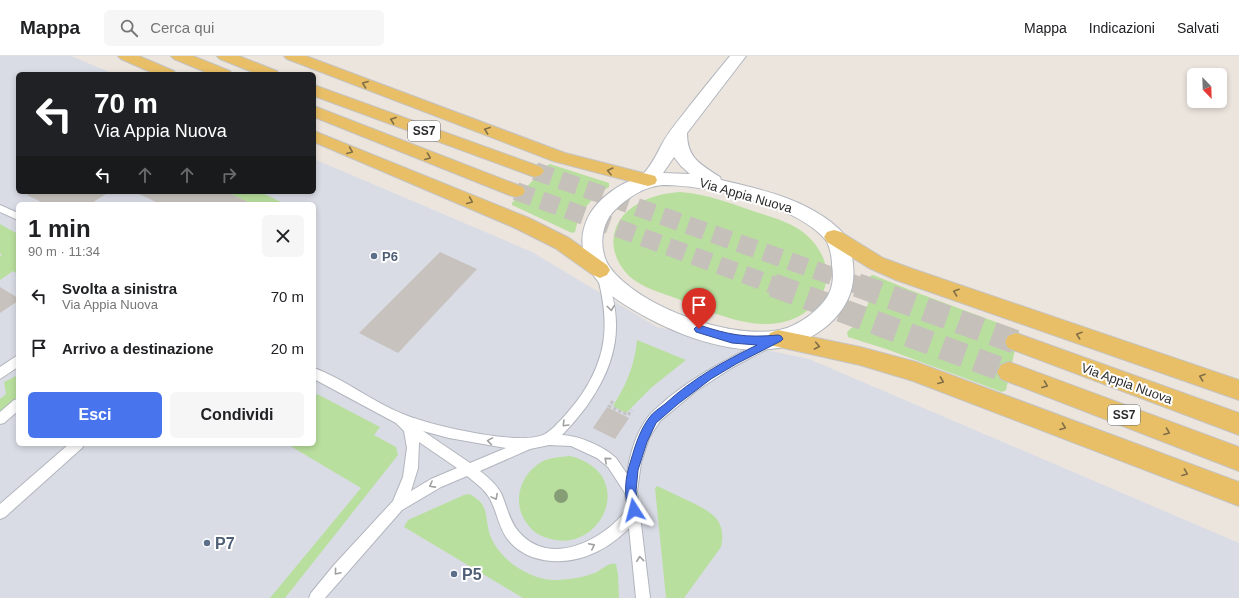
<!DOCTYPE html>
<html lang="it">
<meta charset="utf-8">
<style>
:root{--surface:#fff;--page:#f6f6f6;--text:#202124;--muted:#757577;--line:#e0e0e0;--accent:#4875ee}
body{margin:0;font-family:Arial,sans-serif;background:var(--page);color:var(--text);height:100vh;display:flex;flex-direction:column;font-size:15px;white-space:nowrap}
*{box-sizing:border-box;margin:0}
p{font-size:13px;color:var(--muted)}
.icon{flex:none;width:22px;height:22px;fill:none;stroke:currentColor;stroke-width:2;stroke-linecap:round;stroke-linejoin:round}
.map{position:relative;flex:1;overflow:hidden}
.panel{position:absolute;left:16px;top:146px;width:300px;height:244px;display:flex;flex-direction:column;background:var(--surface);border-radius:6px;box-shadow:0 2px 6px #0003}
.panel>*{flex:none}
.hud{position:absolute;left:16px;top:16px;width:300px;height:122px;border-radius:6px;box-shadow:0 2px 6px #0003;background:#202124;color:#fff;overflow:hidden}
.needle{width:26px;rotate:157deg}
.buttons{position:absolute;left:1187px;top:12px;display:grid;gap:8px}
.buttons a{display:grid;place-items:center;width:40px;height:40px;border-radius:6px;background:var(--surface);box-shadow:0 2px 6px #0003;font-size:20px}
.pin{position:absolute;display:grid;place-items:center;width:34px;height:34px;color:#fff;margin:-41px -17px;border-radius:50% 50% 50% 0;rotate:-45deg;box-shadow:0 0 4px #0007}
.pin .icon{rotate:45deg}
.me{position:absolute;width:44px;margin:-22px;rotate:351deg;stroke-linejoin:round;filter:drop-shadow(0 0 3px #0008)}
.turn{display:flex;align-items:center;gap:14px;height:84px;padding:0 12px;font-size:18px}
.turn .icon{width:52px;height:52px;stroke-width:2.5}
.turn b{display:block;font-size:28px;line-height:34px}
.lanes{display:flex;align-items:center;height:38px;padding:0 12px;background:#0003;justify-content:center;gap:20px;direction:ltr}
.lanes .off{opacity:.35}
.round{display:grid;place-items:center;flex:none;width:42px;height:42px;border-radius:6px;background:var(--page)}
.head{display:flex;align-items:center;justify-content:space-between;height:68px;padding:0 12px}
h1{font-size:24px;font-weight:700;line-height:30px}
.button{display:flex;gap:8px;margin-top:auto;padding:8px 12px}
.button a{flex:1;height:46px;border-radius:6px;background:var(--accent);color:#fff;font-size:16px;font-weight:700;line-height:46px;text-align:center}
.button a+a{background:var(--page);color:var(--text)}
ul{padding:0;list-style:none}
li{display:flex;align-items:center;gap:12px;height:52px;padding:0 12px}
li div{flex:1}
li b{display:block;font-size:15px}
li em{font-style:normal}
header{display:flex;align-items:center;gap:24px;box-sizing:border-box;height:56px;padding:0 20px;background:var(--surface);border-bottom:1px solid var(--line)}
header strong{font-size:19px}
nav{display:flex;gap:22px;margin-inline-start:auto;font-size:14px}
.search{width:280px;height:36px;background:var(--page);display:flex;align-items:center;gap:10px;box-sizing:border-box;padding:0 14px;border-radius:6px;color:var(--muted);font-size:15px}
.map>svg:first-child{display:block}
.airport{fill:#d9dce5;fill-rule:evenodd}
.green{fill:#b9df9e}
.building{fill:#c7c2bd}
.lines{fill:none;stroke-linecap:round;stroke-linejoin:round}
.primary-tunnel-far1{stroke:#c5c0ba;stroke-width:18;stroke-dasharray:18 9;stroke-linecap:butt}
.primary-tunnel{stroke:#c5c0ba;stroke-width:24;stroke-dasharray:24 12;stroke-linecap:butt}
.lane-casing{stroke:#b1b5bd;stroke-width:2}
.secondary-casing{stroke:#b1b5bd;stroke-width:2}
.primary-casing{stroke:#c4c4c4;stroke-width:2}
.path{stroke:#c4c4c4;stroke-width:3;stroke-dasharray:3.5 2;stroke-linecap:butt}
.lane{fill:#fff;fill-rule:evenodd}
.secondary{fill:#fff;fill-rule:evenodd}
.primary{fill:#e8bf67;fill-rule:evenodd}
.tree{fill:#869e75}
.oneway{stroke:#806e46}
.oneway2{stroke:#a0a0a0}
.route{fill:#4875ee;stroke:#2f4c9b}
.service-dot{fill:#5c6f8a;stroke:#fff;stroke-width:1.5}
.labels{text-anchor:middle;stroke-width:4;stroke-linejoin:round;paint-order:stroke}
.shield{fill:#fff;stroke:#6b6b6b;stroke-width:1}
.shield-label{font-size:12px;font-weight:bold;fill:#2b2b2b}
.street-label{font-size:13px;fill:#2b2b2b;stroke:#fff}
.service-label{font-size:13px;font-weight:bold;fill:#4e5e75;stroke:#fff;text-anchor:start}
.near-service-label{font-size:16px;font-weight:bold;fill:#4e5e75;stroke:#fff;text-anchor:start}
</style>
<header>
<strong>Mappa</strong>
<div class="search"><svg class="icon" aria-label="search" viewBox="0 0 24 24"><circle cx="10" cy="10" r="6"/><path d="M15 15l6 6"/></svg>Cerca qui</div>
<nav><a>Mappa</a><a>Indicazioni</a><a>Salvati</a></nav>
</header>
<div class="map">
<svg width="1239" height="542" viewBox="0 0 1239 542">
<rect width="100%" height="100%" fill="#ece5de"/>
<path class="airport" d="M0,0H71L114,18H18V136H314V103L532,196L657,271L809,303L1239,487V542H0ZM18,148H314V388H18Z"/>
<g class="green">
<path d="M550,108L609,127V131C592,141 579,155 575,176L572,177L512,149V147L546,110Z"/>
<path d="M227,136H260L281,146L278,148H252Z"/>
<path d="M680,136C707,138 730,147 756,156C771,161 787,165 800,174C813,183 824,197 826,213C828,224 825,236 818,244C781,289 721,260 678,243C662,237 642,232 629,220C605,196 609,163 639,147C652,140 665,137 680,136Z"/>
<path d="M0,168L18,178V218L13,215L0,224V200L2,199L0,197Z"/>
<path d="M873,219L910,234L1017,274L1019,276L1006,334L1002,336L886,293L848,281L847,276C865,261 874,243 870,220Z"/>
<path d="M637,284L686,304L652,331L626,357L613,350C627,327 634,311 637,284Z"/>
<path d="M18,319V342L0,356V343L6,338L4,326Z"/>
<path d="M314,338L319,339L380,371L374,379L396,391L398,399L285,542H270L361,432L287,388H314Z"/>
<path d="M570,400C638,417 603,497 551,483C542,481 534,477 528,469C511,448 519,418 543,405C552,401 561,401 570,400Z"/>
<path d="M657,430C668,435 678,440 689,445C711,456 727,463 721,491L684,542H666L655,432Z"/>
<path d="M470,438C474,441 481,445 483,450C487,456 487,471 490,479C499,503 527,522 552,524C567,524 583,522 597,516C604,512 608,507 616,508L618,518L619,542H523L404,471L408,464L464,439Z"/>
</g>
<g class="building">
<path d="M30,136H109L90,148H45L27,139Z"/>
<path d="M135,136H227L252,148H160Z"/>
<path d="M440,196L477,213L398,297L359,277Z"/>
<path d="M0,231L18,242V245L0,257Z"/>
<path d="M607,351L629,362L615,383L593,372Z"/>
</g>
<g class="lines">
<g class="primary-tunnel-far1">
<path d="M535,115L860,230"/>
<path d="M516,135L776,230"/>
</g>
<g class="primary-tunnel">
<path d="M773,229L1009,316"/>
<path d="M857,229L1016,286"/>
</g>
<defs>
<g id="lane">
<path d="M0,149L18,157V164L0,156Z"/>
<path d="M603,218L607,219L608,222C612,237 616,252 616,268C617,310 591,350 562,379C580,380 603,390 616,402C620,407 623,413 627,418C630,398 636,377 648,361C653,354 662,348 668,342C698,318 731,301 765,284L769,282L773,284L775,287L773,290L733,311L696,335L660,365L649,382L641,407L637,435L650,542H636L629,472C604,498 568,513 532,501C522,497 512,490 506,481C499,470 497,458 492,447C487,435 477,428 467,420L441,431L402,454L325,542H309L311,537L334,509L393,445L403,421L407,392L404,375L396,367L314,323V312C345,323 372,346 403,358C428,369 522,391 545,378C556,372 575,348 582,338C608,299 609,266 598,222L599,219ZM423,375L449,382L506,392L470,407ZM419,386L457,412L431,423L411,435L418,412ZM549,389L571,390L597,402L608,411L625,437L627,453C604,484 550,512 519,476C509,465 507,450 501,437C496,428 488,421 480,415L530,393Z"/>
<path d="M18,299V311L0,323V311Z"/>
<path d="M18,343V355L4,367L0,368V356L14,344Z"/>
<path d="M69,388H84L82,392L5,461L0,463V448Z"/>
</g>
<path id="secondary" d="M730,0H746L687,77C687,102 700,108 720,121L721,124C761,133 808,144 839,173C851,184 855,209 853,225C851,244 839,261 823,273C764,318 674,281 619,245C595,229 575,198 585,169C591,150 608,136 625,127C629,125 635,124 639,121C648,116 657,98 661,90C668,76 679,64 688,52C702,34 716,17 730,0ZM674,101L681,110L690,118L663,117ZM662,129C708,129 794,148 825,183C830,189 832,202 832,209C834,221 833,234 825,244C816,256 801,267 787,272C739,288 637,251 609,210C598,193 601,167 615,154C628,141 644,131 662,129Z"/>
<g id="primary">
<path d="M118,0H139L174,15L176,18H155L121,3Z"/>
<path d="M171,0H193L230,15L232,18H210L174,3Z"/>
<path d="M217,0H239L277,15L279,18H257L220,3Z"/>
<path d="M284,0H306L565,97L655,120L657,124L655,128L648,130L553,105L287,3Z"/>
<path d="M314,29L541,111L544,115L541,119L535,121L529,119L314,40Z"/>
<path d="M314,50L523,131L525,135L523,139L516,141L509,139L314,61Z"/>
<path d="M314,75L529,162L569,182L607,209L610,214L607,219L600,222L593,219L555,192L515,172L314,86Z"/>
<path d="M834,174L841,176L883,202L910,212L1239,324V344L896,224L869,212L827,186L824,181L827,176Z"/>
<path d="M778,274L860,291L916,306L1239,426V450L913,325L860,309L770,289L767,283L770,277Z"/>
<path d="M1016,277L1239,357V379L1008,292L1005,286L1008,280Z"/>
<path d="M1009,306L1239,391V415L1001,323L997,316L1001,309Z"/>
</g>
</defs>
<use href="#lane" class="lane-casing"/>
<use href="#secondary" class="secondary-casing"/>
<use href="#primary" class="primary-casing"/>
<path class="path" d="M613,345L609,350L628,359L632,354"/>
<use href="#lane" class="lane"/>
<use href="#secondary" class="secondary"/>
<use href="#primary" class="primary"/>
</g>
<circle class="tree" cx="561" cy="440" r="7"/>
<defs><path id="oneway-chevron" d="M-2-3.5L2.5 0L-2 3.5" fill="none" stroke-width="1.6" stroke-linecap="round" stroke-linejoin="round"/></defs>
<g class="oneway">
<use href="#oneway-chevron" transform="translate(365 28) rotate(-159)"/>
<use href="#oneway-chevron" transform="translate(393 64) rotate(-160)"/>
<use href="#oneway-chevron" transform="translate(487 74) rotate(-160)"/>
<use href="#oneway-chevron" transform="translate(350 95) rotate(23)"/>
<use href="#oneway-chevron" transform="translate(428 101) rotate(21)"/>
<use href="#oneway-chevron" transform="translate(610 115) rotate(-166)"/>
<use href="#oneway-chevron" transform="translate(470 145) rotate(23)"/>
<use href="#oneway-chevron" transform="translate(956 236) rotate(-161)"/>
<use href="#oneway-chevron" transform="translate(1079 279) rotate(-161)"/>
<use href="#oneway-chevron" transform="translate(817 290) rotate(11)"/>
<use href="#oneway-chevron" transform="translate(1202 321) rotate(-161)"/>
<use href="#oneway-chevron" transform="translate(941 325) rotate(21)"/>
<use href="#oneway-chevron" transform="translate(1045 329) rotate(21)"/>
<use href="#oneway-chevron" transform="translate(1063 371) rotate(21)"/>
<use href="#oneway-chevron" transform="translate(1167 376) rotate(21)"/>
<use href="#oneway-chevron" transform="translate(1185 417) rotate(21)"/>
</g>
<g class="oneway2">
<use href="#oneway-chevron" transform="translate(611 252) rotate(83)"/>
<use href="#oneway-chevron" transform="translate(565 368) rotate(135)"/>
<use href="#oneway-chevron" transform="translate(490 385) rotate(-171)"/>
<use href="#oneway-chevron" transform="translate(607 404) rotate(-139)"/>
<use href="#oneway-chevron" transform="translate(432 429) rotate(152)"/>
<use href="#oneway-chevron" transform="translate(495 441) rotate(62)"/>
<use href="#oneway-chevron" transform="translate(592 490) rotate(-27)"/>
<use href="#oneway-chevron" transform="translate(640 503) rotate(-96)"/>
<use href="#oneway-chevron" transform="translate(337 516) rotate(130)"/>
</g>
<path class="route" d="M699,269C730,279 745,282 778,279L781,280L783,283L781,285L736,308L711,323L678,348L656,367L647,386L638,414L636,435L639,454L637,458L634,459L630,458C623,441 625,421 631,404C635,390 640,374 649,362C653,356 660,352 665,348C692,323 724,305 757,289L732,287L696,276L694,273L696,271Z"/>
<g class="service-dot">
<circle cx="374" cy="200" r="4"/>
<circle cx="207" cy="487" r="4"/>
<circle cx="454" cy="518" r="4"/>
</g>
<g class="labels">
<g class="shield">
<rect x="408" y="65" width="32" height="20" rx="3"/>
<rect x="1108" y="349" width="32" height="20" rx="3"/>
</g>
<g class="shield-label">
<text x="424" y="79">SS7</text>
<text x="1124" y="363">SS7</text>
</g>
<g class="street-label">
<text transform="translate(746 139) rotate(16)" y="5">Via Appia Nuova</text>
<text transform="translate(1127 327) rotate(20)" y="5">Via Appia Nuova</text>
</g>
<g class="service-label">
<text x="382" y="205">P6</text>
</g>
<g class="near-service-label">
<text x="215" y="493">P7</text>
<text x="462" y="524">P5</text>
</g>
</g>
</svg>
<div class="buttons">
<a><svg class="needle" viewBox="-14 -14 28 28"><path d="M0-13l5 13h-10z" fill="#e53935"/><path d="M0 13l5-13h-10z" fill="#757577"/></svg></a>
</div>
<div class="pin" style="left:699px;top:273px;background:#d93025"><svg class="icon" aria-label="arrive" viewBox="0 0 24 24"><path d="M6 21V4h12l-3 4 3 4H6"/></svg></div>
<svg class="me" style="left:634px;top:454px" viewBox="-20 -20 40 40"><path d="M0-17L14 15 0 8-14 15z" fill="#4875ee" stroke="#fff" stroke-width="4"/></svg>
<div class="hud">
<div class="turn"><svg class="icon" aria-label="left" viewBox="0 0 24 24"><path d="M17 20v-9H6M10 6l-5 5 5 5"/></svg><div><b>70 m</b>Via Appia Nuova</div></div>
<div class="lanes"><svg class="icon" aria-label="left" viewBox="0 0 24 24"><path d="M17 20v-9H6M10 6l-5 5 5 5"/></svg><svg class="icon off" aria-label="ahead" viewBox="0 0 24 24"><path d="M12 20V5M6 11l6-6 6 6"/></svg><svg class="icon off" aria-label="ahead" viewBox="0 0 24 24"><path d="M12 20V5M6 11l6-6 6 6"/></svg><svg class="icon off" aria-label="right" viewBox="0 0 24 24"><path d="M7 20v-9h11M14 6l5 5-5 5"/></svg></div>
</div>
<section class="panel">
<div class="head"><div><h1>1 min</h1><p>90 m · 11:34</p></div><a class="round"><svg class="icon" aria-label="close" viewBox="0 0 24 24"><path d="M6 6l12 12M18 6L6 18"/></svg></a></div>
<ul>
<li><svg class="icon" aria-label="left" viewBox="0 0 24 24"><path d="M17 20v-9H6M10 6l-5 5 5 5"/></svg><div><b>Svolta a sinistra</b><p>Via Appia Nuova</p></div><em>70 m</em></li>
<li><svg class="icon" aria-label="arrive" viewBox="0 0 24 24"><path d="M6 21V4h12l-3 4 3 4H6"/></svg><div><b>Arrivo a destinazione</b></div><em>20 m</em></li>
</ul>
<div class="button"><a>Esci</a><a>Condividi</a></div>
</section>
</div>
